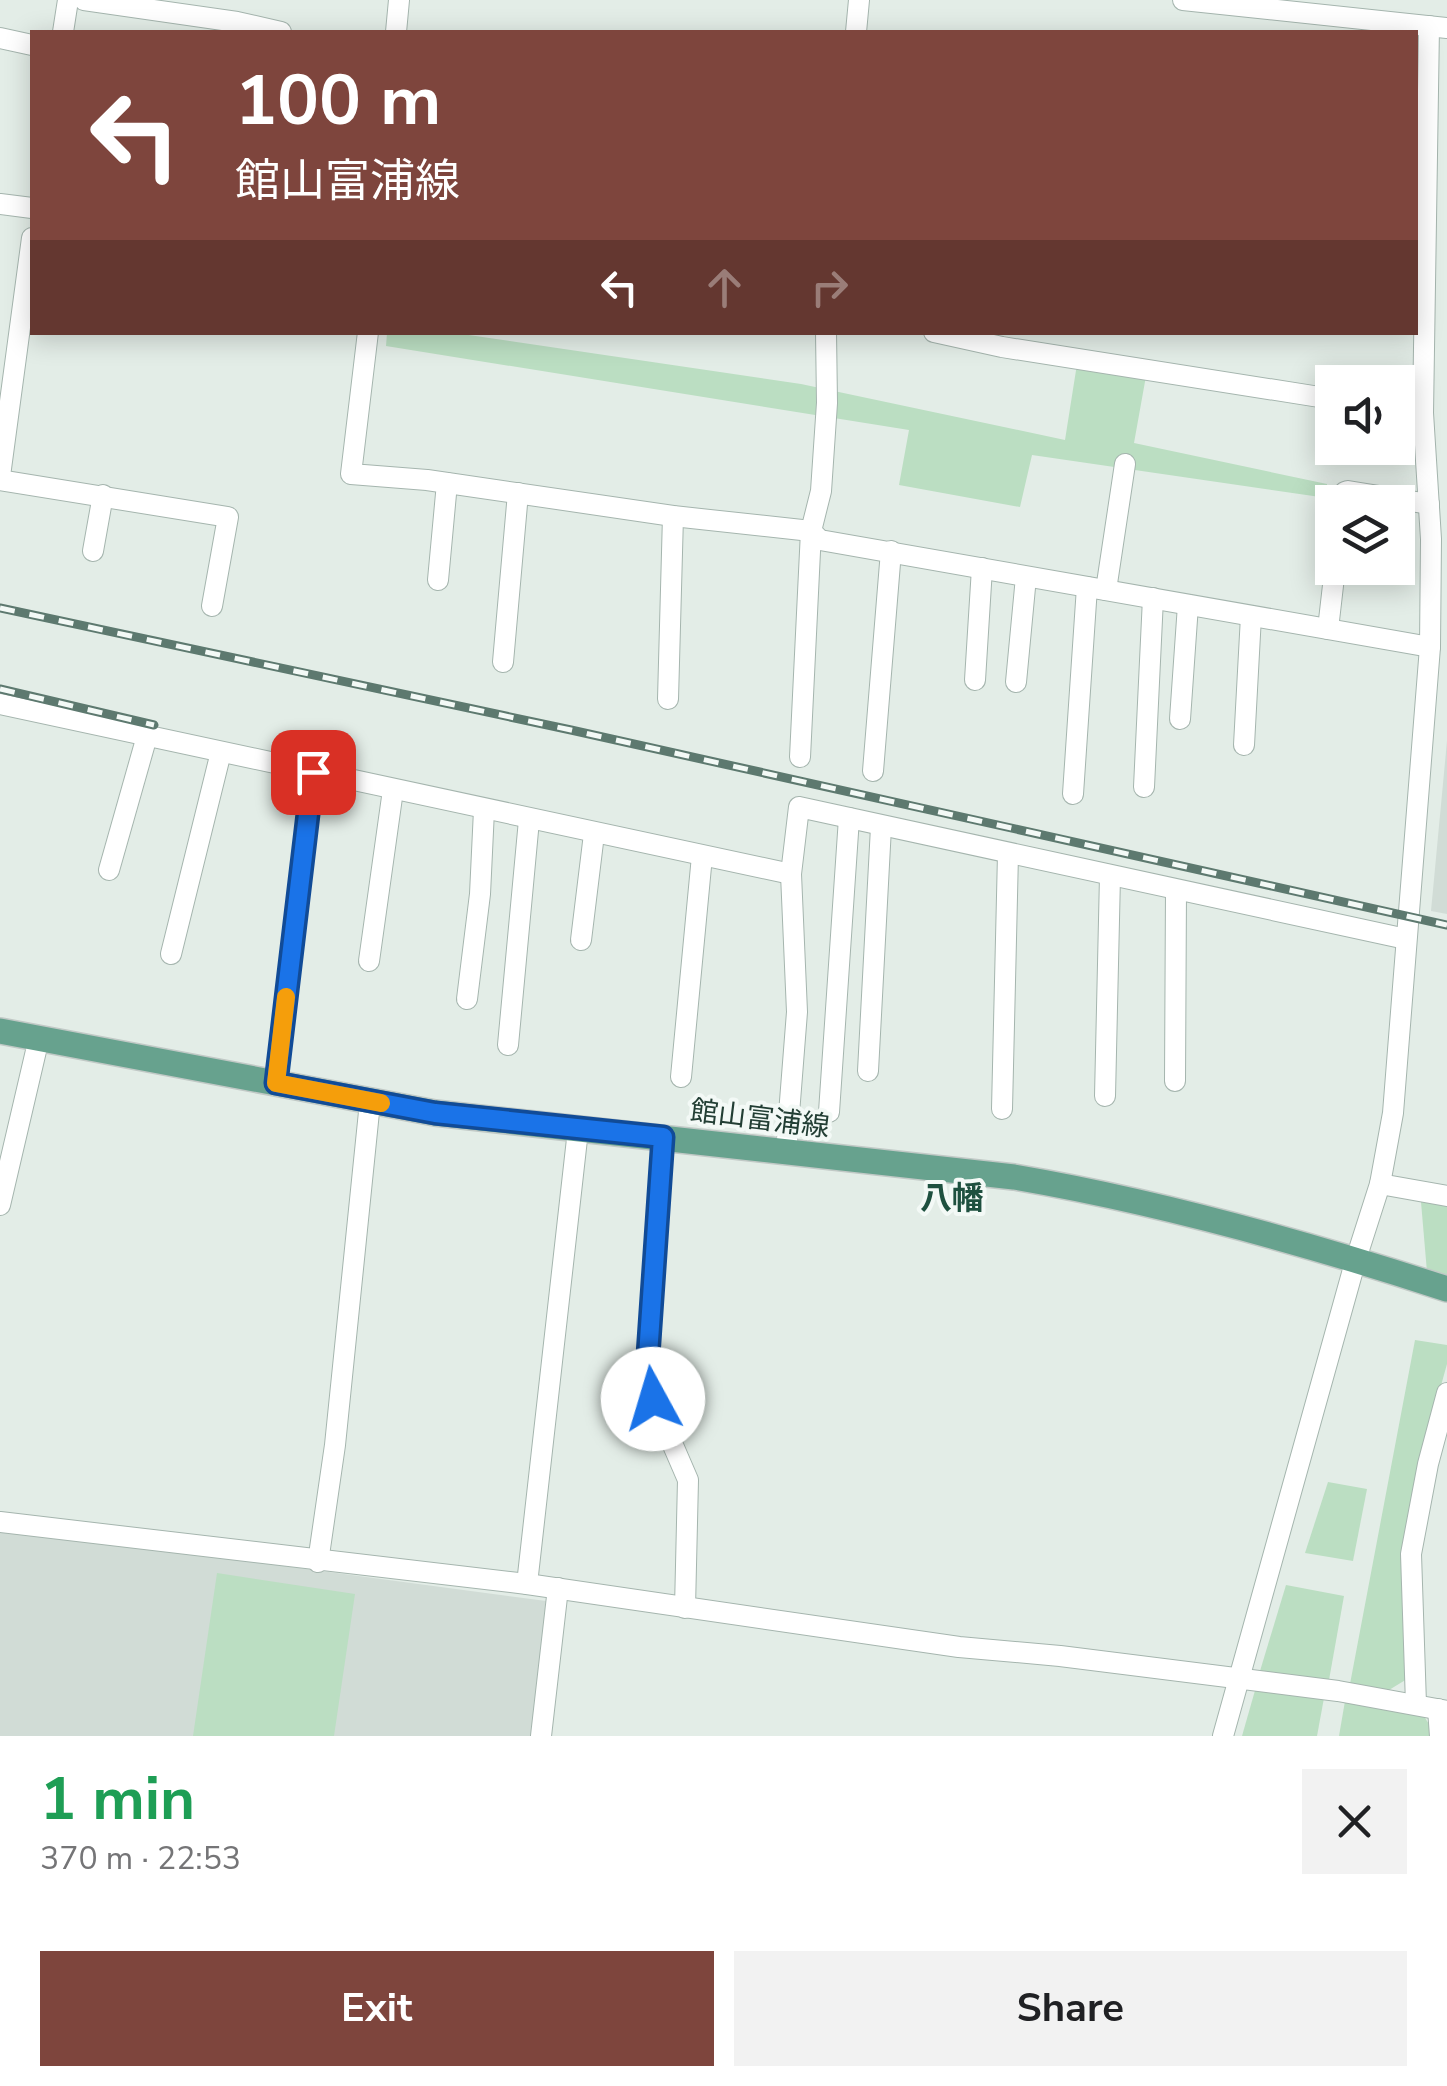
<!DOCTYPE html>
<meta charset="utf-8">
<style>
:root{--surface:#fff;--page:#f2f2f2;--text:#202124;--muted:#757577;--accent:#7e453d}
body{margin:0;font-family:"Nunito Sans","Noto Sans JP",sans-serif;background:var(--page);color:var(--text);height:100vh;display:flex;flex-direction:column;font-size:38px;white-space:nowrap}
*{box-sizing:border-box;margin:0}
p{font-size:32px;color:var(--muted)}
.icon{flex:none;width:55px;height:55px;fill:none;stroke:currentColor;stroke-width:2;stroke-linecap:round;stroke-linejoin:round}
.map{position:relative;height:1736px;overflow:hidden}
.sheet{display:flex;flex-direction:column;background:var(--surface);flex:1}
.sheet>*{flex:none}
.banner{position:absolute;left:30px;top:30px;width:1388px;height:305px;border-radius:0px;box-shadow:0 5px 25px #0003;background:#7e453d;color:#fff;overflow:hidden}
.controls{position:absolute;left:1315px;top:365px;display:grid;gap:20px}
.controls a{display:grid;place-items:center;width:100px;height:100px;border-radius:0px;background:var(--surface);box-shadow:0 5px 25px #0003;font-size:50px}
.pin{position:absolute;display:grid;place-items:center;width:85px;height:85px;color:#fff;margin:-42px;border-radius:20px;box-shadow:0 5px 15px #0006}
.me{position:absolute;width:110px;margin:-55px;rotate:354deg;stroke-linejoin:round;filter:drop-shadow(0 0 8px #0008)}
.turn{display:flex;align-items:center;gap:35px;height:210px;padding:0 40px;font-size:45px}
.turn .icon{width:130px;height:130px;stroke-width:2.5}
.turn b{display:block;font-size:70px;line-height:85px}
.lanes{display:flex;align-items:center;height:95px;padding:0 40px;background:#0003;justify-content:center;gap:50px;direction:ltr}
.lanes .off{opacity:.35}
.round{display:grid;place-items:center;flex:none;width:105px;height:105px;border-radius:0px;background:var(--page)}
.headline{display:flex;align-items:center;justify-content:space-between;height:170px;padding:0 40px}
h1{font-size:60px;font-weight:700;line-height:75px;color:#1e9e55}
.button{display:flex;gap:20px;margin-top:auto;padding:20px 40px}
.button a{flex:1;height:115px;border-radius:0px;background:var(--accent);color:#fff;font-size:40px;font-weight:700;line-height:115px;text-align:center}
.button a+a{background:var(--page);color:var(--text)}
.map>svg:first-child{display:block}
.built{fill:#d1dcd6}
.green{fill:#bbdec2}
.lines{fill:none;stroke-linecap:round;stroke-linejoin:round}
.minor-casing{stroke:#a5b5ae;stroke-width:22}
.major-casing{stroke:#c1c9c6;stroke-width:28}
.minor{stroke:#fff;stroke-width:20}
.major{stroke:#67a28e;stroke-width:25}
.rail-casing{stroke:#5d796f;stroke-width:9}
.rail{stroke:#f3f9f6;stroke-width:5;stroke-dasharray:15;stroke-linecap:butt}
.route-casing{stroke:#114b97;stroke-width:25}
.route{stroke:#1a73e8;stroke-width:18}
.slow{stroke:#f59e0b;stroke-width:18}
.labels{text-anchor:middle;stroke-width:8;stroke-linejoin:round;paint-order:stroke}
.street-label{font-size:28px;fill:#223e34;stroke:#f3f9f6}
.quarter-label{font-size:32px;font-weight:bold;fill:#1e503f;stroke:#f3f9f6}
</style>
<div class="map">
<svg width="1447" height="1736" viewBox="0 0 1447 1736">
<rect width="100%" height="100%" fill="#e3ede7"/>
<g class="built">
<path d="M1447,741V914L1431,911Z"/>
<path d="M0,1528L546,1601L532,1736H0Z"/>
</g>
<g class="green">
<path d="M387,333H455L801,384L1065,440L1077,364L1146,376L1134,443L1327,484V498L1032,455L1020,507L899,485L909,430L386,346Z"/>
<path d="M1421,1202L1447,1204V1279L1427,1272Z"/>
<path d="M1415,1340L1447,1345V1364L1420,1461L1407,1679L1389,1690L1350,1684Z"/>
<path d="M1328,1482L1367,1489L1353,1561L1305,1553Z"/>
<path d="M217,1573L355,1594L334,1736H193Z"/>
<path d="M1286,1585L1344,1596L1329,1680L1260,1671Z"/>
<path d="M1256,1687L1324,1698L1317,1736H1242Z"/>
<path d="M1345,1701L1421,1711L1436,1736H1339Z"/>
</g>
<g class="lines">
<defs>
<g id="minor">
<path d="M84,0L237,22L281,32"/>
<path d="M1183,0L1447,28"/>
<path d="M63,32L68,0"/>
<path d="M396,32L399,0"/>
<path d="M856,32L859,0"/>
<path d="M0,38L32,45"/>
<path d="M0,204L32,208"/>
<path d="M368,332L351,474L427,480L673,516L811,531L820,540L1430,647"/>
<path d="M934,332L1002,347L1332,399"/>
<path d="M1398,409L1423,413"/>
<path d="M0,476L32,238"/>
<path d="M0,480L228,517L212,606"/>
<path d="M1343,502L1345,492L1348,491L1429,504"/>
<path d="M93,551L103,495"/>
<path d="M438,580L447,483"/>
<path d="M1106,590L1125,464"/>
<path d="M1328,629L1335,568"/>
<path d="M503,662L518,493"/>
<path d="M975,680L982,568"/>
<path d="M1016,682L1026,577"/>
<path d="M668,699L673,516"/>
<path d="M0,704L791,874"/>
<path d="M1180,719L1188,605"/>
<path d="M1244,745L1251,616"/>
<path d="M800,757L811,531L821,491L827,403L826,332"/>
<path d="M873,771L891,551"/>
<path d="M1144,787L1153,598"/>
<path d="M1073,794L1087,587"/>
<path d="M109,870L147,736"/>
<path d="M581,940L594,834"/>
<path d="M171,954L221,752"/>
<path d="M369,961L393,790"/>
<path d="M467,999L480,894L484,810"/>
<path d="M508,1045L529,820"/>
<path d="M868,1071L881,827"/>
<path d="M681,1077L702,856"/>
<path d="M1175,1081L1176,890"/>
<path d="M276,1083L313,772"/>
<path d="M1105,1096L1110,876"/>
<path d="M1002,1109L1008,854"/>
<path d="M829,1112L849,818"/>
<path d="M663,1137L647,1370L653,1399L688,1480L685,1608"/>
<path d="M786,1152L797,1012L791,874L799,807L1406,939"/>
<path d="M1380,1184L1447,1196"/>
<path d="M0,1205L39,1038"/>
<path d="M0,1522L527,1584L959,1647L1060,1656L1338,1691L1447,1711"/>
<path d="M318,1562L335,1445L370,1102"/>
<path d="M527,1584L578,1130"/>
<path d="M1416,1704L1411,1554L1428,1464L1447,1393"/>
<path d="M1438,1709L1440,1736"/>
<path d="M541,1736L558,1588"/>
<path d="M1223,1736L1356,1259L1380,1184L1393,1113L1430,647L1431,539L1423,413L1429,26"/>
</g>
<path id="major" d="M0,1031L435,1113L1014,1177C1161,1202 1306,1243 1447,1289"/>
</defs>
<use href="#minor" class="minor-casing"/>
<use href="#major" class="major-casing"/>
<use href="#minor" class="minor"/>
<use href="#major" class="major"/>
<defs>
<g id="rail">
<path d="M0,608L571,730L1447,925"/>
<path d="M0,689L154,725"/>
</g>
</defs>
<use href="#rail" class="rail-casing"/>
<use href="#rail" class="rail"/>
</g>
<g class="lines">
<defs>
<path id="route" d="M313,772L276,1083L435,1113L663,1137L647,1370L653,1399"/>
</defs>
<use href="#route" class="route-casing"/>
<use href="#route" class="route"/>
<path class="slow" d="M286,997L276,1083L381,1103"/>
</g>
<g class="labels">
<g class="street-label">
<text transform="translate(760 1118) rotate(7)" y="10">館山富浦線</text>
</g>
<g class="quarter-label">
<text x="952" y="1209">八幡</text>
</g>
</g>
</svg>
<div class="controls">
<a><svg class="icon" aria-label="sound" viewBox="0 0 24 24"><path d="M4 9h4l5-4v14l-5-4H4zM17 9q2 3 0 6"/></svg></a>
<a><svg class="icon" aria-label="layers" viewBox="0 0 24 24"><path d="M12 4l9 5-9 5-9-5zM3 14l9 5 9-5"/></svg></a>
</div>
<div class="pin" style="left:313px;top:772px;background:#d93025"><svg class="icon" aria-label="arrive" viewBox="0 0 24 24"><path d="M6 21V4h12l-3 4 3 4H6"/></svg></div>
<svg class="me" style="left:653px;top:1399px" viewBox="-20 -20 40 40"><circle r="19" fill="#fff"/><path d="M0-13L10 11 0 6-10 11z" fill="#1a73e8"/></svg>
<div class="banner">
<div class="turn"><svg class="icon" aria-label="left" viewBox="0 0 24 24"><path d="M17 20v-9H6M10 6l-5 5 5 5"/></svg><div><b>100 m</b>館山富浦線</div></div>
<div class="lanes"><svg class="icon" aria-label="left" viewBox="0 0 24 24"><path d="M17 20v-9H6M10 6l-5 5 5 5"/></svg><svg class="icon off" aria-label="ahead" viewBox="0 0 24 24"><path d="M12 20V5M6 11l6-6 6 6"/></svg><svg class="icon off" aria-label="right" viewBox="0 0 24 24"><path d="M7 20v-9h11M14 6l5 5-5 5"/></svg></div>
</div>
</div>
<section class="sheet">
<div class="headline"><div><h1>1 min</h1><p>370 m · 22:53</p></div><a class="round"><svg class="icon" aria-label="close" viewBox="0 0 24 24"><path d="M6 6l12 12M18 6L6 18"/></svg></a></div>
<div class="button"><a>Exit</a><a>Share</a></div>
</section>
